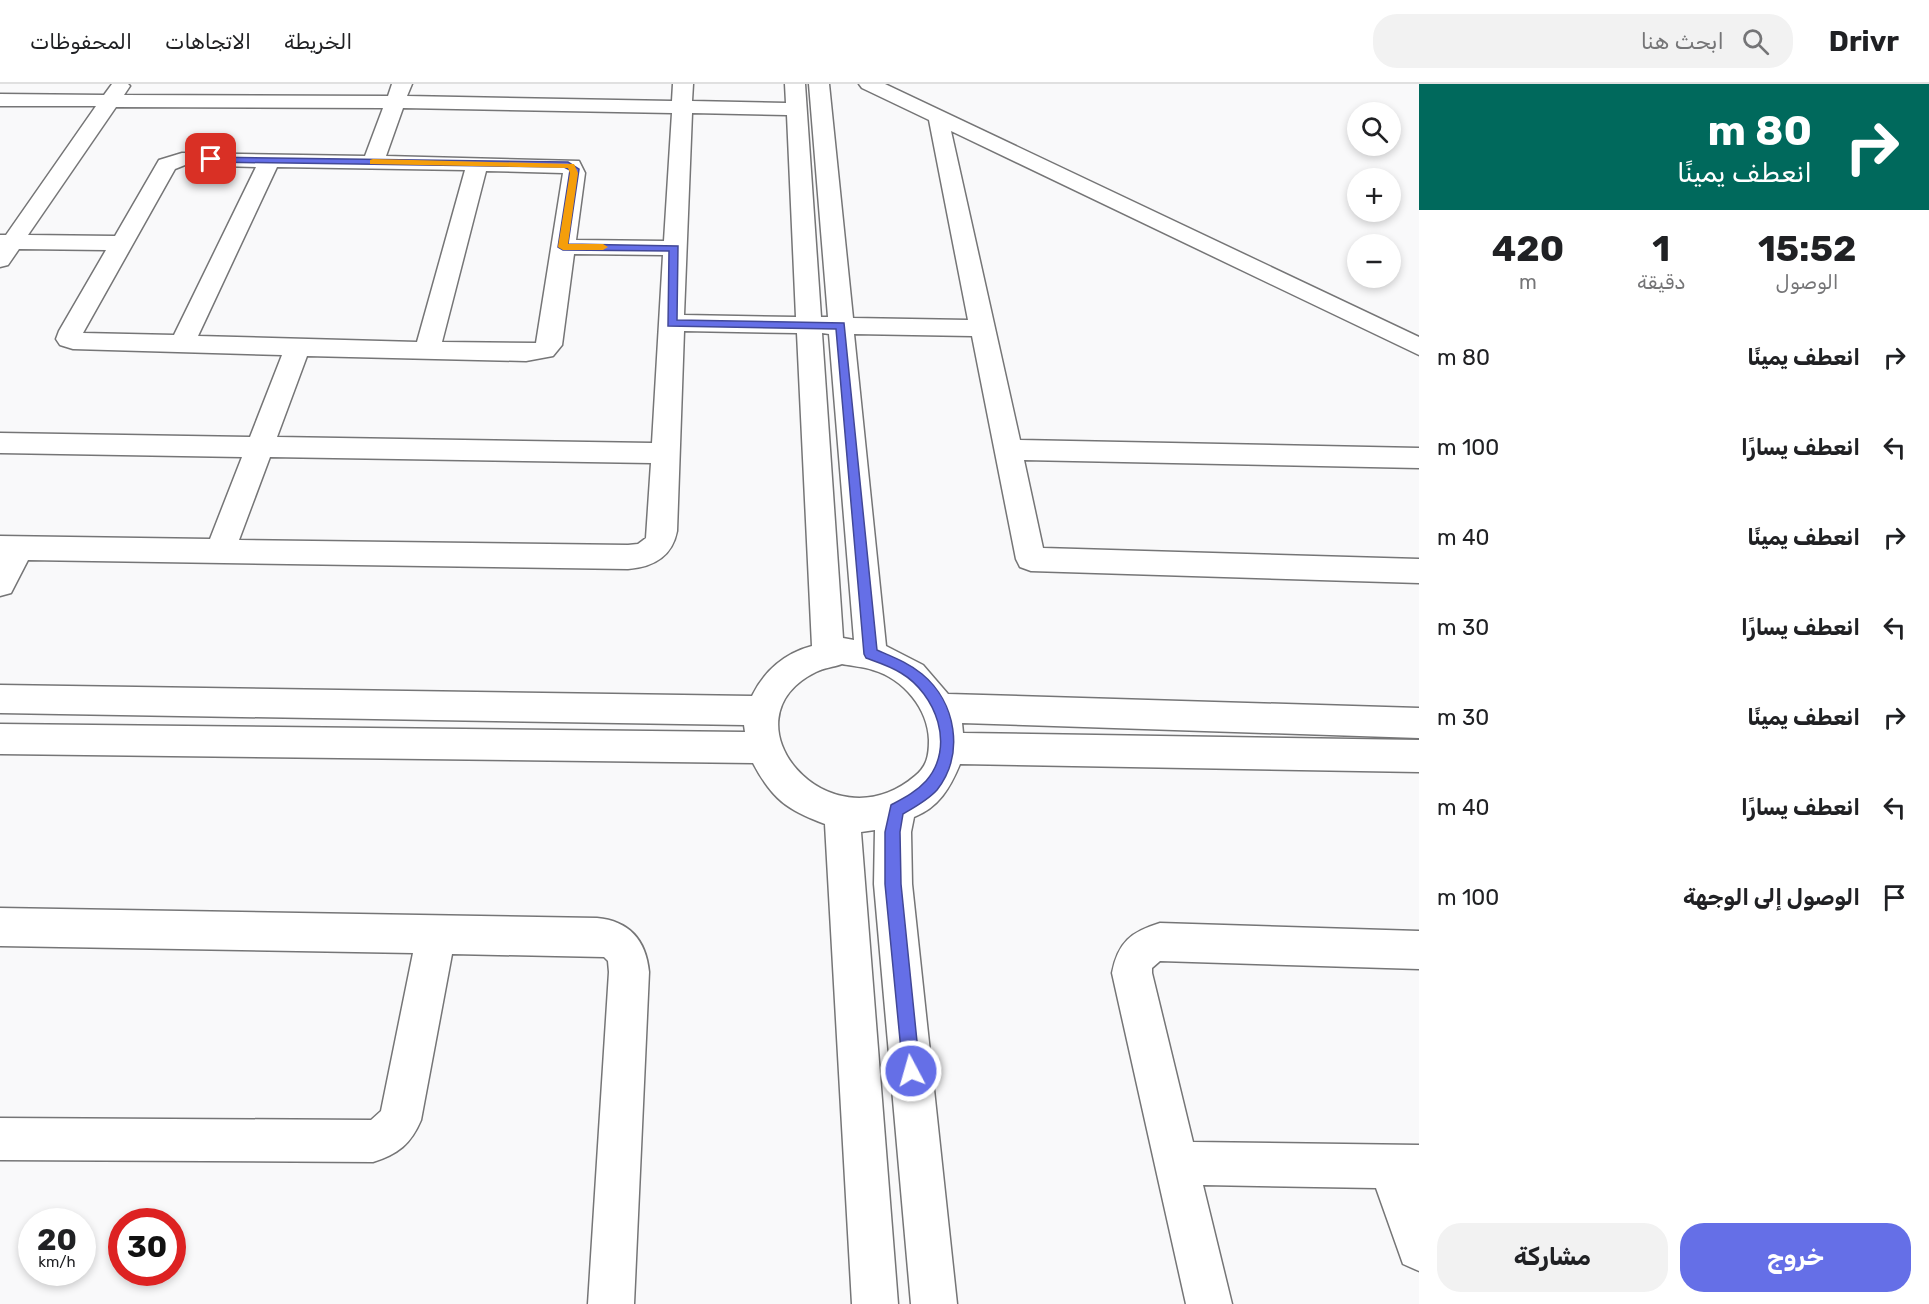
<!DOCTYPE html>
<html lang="ar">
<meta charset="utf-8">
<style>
:root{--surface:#fff;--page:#f2f2f2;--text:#202124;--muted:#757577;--line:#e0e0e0;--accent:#656fe7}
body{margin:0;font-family:Rubik,Vazirmatn,sans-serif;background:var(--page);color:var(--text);direction:rtl;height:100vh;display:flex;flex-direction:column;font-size:22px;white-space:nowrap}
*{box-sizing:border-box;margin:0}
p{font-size:20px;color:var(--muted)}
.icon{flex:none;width:33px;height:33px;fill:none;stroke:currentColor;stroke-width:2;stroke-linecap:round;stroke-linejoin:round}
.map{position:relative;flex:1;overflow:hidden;direction:ltr}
.details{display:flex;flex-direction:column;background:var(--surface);width:510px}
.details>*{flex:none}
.top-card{background:#00695c;color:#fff;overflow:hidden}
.fabs{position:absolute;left:1347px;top:18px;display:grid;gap:12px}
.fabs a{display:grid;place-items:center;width:54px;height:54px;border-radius:50%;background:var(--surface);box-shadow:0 3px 9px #0003;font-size:30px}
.speed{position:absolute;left:18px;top:1124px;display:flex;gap:12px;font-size:30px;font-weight:700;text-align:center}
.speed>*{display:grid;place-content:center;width:78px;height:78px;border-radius:50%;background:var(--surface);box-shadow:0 3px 9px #0003;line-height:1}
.speed small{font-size:15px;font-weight:400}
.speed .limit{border:9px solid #d22;background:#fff;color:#111}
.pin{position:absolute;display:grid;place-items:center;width:51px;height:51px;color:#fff;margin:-26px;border-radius:12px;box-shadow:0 3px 9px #0006}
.me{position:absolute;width:66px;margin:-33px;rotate:354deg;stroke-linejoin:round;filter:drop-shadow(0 0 4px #0008)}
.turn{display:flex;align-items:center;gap:21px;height:126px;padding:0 18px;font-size:27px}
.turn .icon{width:78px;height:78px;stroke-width:2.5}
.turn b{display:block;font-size:42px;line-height:51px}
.eta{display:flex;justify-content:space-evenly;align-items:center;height:102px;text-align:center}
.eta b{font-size:36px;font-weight:700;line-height:42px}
.button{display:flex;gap:12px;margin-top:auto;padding:12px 18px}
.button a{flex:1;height:69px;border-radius:24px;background:var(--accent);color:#fff;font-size:24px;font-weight:700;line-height:69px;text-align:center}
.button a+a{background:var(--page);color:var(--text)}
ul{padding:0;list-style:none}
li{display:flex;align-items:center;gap:18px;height:90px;padding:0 18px}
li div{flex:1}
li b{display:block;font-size:22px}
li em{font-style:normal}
header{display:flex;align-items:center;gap:36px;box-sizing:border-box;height:84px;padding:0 30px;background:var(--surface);border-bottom:2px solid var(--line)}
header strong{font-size:28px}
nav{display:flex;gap:33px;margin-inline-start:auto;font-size:21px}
.search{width:420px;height:54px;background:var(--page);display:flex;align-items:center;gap:15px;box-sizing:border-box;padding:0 21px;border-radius:24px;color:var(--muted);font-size:22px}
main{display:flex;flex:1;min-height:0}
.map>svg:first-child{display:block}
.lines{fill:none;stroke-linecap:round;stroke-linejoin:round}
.minor-casing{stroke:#757576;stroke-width:3}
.minor{fill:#fff;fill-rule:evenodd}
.route{fill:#656fe7;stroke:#424896;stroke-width:1.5}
.slow{fill:#f59e0b}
</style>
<header>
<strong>Drivr</strong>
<div class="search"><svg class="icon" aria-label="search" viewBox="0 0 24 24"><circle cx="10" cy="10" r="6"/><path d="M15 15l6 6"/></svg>ابحث هنا</div>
<nav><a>الخريطة</a><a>الاتجاهات</a><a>المحفوظات</a></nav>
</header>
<main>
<section class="details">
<div class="top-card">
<div class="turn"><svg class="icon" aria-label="right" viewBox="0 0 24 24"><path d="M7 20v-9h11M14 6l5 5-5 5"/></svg><div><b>80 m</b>انعطف يمينًا</div></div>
</div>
<div class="eta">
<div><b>15:52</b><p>الوصول</p></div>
<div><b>1</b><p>دقيقة</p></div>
<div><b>420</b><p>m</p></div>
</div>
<ul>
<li><svg class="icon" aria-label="right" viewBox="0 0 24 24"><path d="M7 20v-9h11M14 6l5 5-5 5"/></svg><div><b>انعطف يمينًا</b></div><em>80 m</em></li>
<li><svg class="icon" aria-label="left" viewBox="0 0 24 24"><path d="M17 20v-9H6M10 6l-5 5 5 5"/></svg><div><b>انعطف يسارًا</b></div><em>100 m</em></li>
<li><svg class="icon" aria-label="right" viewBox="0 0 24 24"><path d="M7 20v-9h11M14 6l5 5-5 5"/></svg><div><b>انعطف يمينًا</b></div><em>40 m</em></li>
<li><svg class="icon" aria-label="left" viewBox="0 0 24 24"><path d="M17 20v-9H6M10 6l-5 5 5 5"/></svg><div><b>انعطف يسارًا</b></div><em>30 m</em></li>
<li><svg class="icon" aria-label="right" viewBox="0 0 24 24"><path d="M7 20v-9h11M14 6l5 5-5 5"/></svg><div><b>انعطف يمينًا</b></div><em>30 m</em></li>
<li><svg class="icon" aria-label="left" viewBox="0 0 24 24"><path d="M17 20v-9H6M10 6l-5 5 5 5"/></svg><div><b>انعطف يسارًا</b></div><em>40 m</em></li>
<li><svg class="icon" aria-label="arrive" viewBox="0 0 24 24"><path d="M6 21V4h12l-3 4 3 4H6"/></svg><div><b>الوصول إلى الوجهة</b></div><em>100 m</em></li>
</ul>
<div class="button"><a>خروج</a><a>مشاركة</a></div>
</section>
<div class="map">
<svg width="1419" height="1220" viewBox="0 0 1419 1220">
<rect width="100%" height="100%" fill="#f9f9fa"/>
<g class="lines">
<defs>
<g id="minor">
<path d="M112,0H128L130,2L124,11L388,12L392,0H412L407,12L672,17L673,0H693L692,17L786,19L785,0H805L821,233H828L809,0H829L853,234L968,236L929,36L862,4L859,0H885L1419,253V271L951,47L1020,356L1419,364V384L1024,376L1043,464L1419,475V499L1031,487L1020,483L1016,475L972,252L854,250L886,562L923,581L948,610L1419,624V654L962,639L963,649L1419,656V688L960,680C950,704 939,723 914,733L911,748L912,800L957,1220H911L874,800L875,746L861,748L898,1220H852L825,740C787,726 772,715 753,679L0,670V640L745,648L744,641L0,629V601L752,612C764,587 785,569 812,562L797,249L684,247L677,447C672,473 653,483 628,485L28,476L11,509L0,512V452L210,455L242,373L0,369V349L250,353L282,271L73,265L60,261L56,255L59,247L106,166L19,165L8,181L0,183V151H6L96,22H0V10L104,11ZM116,23L383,24L365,72L182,69L159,76L115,152L28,151ZM403,24L672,29L664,157L576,156L585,89L579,77L386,72ZM692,29L787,31L796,233L684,231ZM185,81L256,83L174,251L83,249L175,85ZM277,83L465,86L417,258L198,252ZM486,87L563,89L536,259L442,258ZM574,170L663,171L652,359L277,353L307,272L526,277L553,272L562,261ZM822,249L829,250L854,556L843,554ZM270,373L651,379L646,454L638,460L628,461L239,456ZM842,580C852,582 864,583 873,586C904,595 928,625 929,656C929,672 927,682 915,692C829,765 719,636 816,588C823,584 834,583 842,580Z"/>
<path d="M0,824L597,834C629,837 646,856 649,888L634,1220H588L609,888L608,877L604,873L452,870L421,1036C411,1060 398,1070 373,1078L0,1076V1034L371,1036L381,1027L413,869L0,862Z"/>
<path d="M1160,839L1419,847V885L1160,877L1152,884V889L1193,1058L1419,1061V1187L1403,1180L1376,1104L1203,1101L1232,1220H1186L1112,889C1118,858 1131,848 1160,839Z"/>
</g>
</defs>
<use href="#minor" class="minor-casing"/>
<use href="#minor" class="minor"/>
</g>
<path class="route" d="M208,73L568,78L579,85L568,160L678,162L677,236L844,239L877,566C893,573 909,579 922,590C956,618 965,670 937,706C928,716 915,723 903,730L900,748L901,800L920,987L917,993L911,995L905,993L903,987L885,800V748L891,721C904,714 916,708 926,697C956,663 936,610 901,589C890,582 877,578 866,574L864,570L836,245L668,242L669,167L563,166L558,163L570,86L564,83L211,78L208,77Z"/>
<path class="slow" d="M373,75L574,80L578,89L568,160H603L608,163L603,166H563L558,163L570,89L568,84L370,80V76Z"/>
</svg>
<div class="fabs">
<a><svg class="icon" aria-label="search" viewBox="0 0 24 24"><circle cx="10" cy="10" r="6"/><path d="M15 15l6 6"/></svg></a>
<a>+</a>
<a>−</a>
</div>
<div class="speed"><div>20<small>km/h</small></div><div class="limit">30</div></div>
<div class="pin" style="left:211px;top:75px;background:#d93025"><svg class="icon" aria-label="arrive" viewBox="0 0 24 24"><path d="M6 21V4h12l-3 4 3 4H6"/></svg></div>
<svg class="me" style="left:911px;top:987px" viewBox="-20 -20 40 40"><circle r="17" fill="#656fe7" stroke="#fff" stroke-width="3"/><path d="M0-11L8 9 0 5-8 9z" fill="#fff"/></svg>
</div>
</main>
